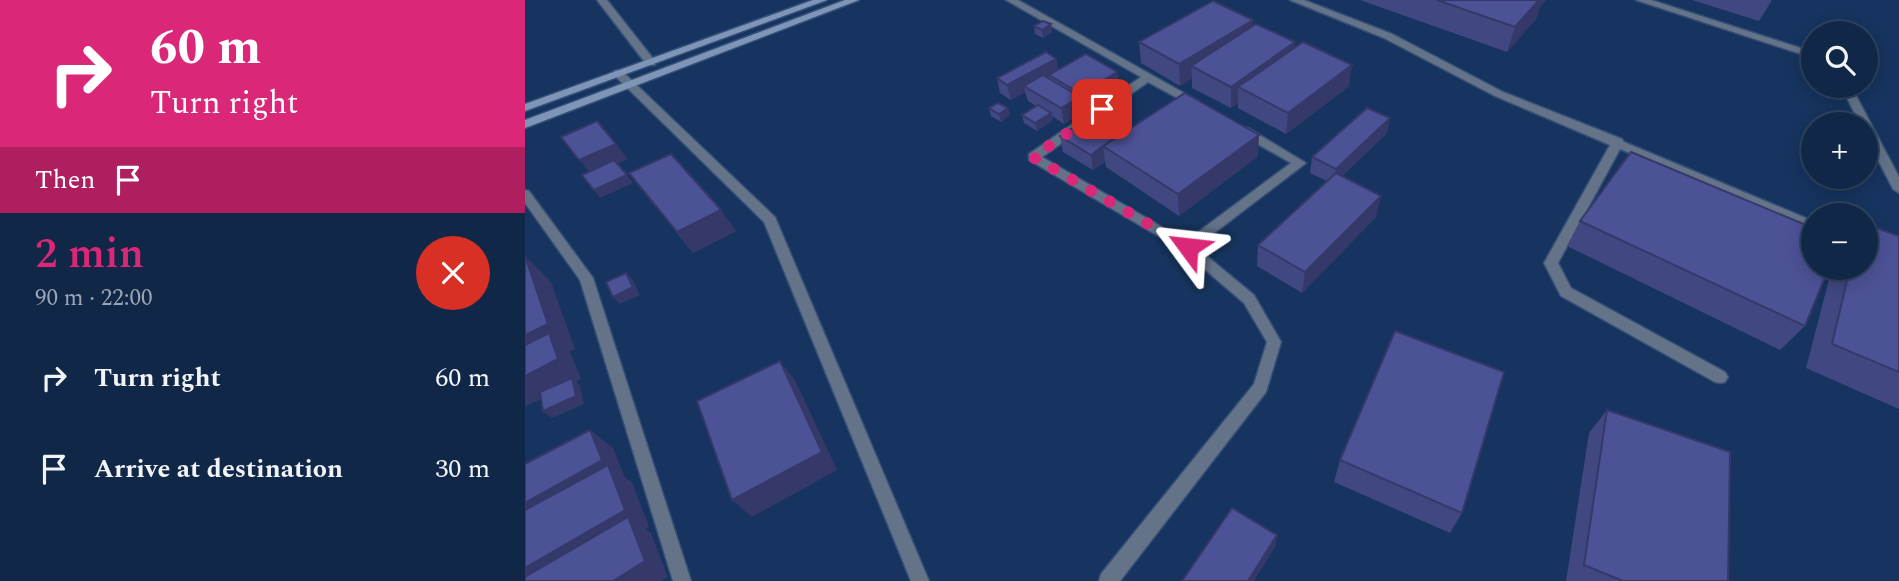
<!DOCTYPE html>
<meta charset="utf-8">
<style>
:root{--surface:#102747;--page:#192f4e;--text:#f1f3f6;--muted:#9ca5b4;--line:#304460;--accent:#db2777}
body{margin:0;font-family:Spectral,serif;background:var(--page);color:var(--text);height:100vh;display:flex;flex-direction:column;font-size:26px;white-space:nowrap}
*{box-sizing:border-box;margin:0}
p{font-size:23px;color:var(--muted)}
.icon{flex:none;width:38px;height:38px;fill:none;stroke:currentColor;stroke-width:2;stroke-linecap:round;stroke-linejoin:round}
.map{position:relative;flex:1;overflow:hidden}
.sheet{display:flex;flex-direction:column;background:var(--surface);width:525px}
.sheet>*{flex:none}
.guide{background:#db2777;color:#fff;overflow:hidden}
.fabs{position:absolute;left:1276px;top:21px;display:grid;gap:14px}
.fabs a{display:grid;place-items:center;width:77px;height:77px;border-radius:50%;background:var(--surface);box-shadow:0 4px 18px #0003,0 0 0 2px var(--line);font-size:35px}
.pin{position:absolute;display:grid;place-items:center;width:60px;height:60px;color:#fff;margin:-30px;border-radius:14px;box-shadow:0 4px 10px #0006}
.me{position:absolute;width:77px;margin:-38px;rotate:300deg;stroke-linejoin:round;filter:drop-shadow(0 0 5px #0008)}
.turn{display:flex;align-items:center;gap:24px;height:147px;padding:0 35px;font-size:32px}
.turn .icon{width:91px;height:91px;stroke-width:2.5}
.turn b{display:block;font-size:49px;line-height:60px}
.then{display:flex;align-items:center;height:66px;padding:0 35px;background:#0003;gap:14px;font-size:26px}
.round{display:grid;place-items:center;flex:none;width:74px;height:74px;border-radius:37px;background:var(--page)}
.overview{display:flex;align-items:center;justify-content:space-between;height:119px;padding:0 35px}
h1{font-size:42px;font-weight:600;line-height:52px;color:var(--accent)}
ul{padding:0;list-style:none}
li{display:flex;align-items:center;gap:21px;height:91px;padding:0 35px}
li div{flex:1}
li b{display:block;font-size:26px}
li em{font-style:normal}
main{display:flex;flex:1;min-height:0}
.map>svg:first-child{display:block}
.lines{fill:none;stroke-linecap:round;stroke-linejoin:round}
.street-casing{stroke:#345078;stroke-width:3}
.secondary-casing{stroke:#345078;stroke-width:3}
.street{fill:#647388;fill-rule:evenodd}
.secondary{fill:#7e95b7;fill-rule:evenodd}
.wall{fill:#414781}
.shaded-wall{fill:#353969}
.building{fill:#4c5296;stroke:#353969;stroke-width:2}
.route{stroke:#db2777;stroke-width:12;stroke-dasharray:0 21.6}
</style>
<main>
<section class="sheet">
<div class="guide">
<div class="turn"><svg class="icon" aria-label="right" viewBox="0 0 24 24"><path d="M7 20v-9h11M14 6l5 5-5 5"/></svg><div><b>60 m</b>Turn right</div></div>
<div class="then">Then<svg class="icon" aria-label="arrive" viewBox="0 0 24 24"><path d="M6 21V4h12l-3 4 3 4H6"/></svg></div>
</div>
<div class="overview"><div><h1>2 min</h1><p>90 m · 22:00</p></div><a class="round" style="background:#d93025;color:#fff"><svg class="icon" aria-label="close" viewBox="0 0 24 24"><path d="M6 6l12 12M18 6L6 18"/></svg></a></div>
<ul>
<li><svg class="icon" aria-label="right" viewBox="0 0 24 24"><path d="M7 20v-9h11M14 6l5 5-5 5"/></svg><div><b>Turn right</b></div><em>60 m</em></li>
<li><svg class="icon" aria-label="arrive" viewBox="0 0 24 24"><path d="M6 21V4h12l-3 4 3 4H6"/></svg><div><b>Arrive at destination</b></div><em>30 m</em></li>
</ul>
</section>
<div class="map">
<svg width="1374" height="581" viewBox="0 0 1374 581">
<rect width="100%" height="100%" fill="#16345f"/>
<g class="lines">
<defs>
<g id="street">
<path d="M72,0H82L130,61V65H122Z"/>
<path d="M481,0H493L675,102V106H667L623,82L517,157L661,241L766,163L715,134V128H723L781,163L671,247L729,295L756,342L741,392L595,581H574L576,574L729,384L742,342L719,303L657,250L504,160V154L616,77Z"/>
<path d="M765,0H779L867,34L978,92L1097,139L1099,142L1288,221V231L1095,149L1033,263L1046,288L1200,372L1203,377L1200,382L1195,383L1190,382L1036,296L1019,263L1085,145L970,96L859,38Z"/>
<path d="M1111,0H1126L1288,52V58Z"/>
<path d="M93,70L97,71L250,217L404,581H386L239,222L89,75V71Z"/>
<path d="M1316,86H1326L1374,177V193L1368,189L1340,135V124H1335Z"/>
<path d="M0,190L4,191L68,278L166,581H148L55,280L0,203Z"/>
</g>
<g id="secondary">
<path d="M288,0H302L0,111V104Z"/>
<path d="M320,0H334L0,128V120Z"/>
</g>
</defs>
<use href="#street" class="street-casing"/>
<use href="#secondary" class="secondary-casing"/>
<use href="#street" class="street"/>
<use href="#secondary" class="secondary"/>
</g>
<g class="wall">
<path d="M835,0H1021L1015,7L1011,19L982,52Z"/>
<path d="M1167,0H1247L1234,21Z"/>
<path d="M526,24L527,32L518,38L510,34L509,26Z"/>
<path d="M728,26L769,49L824,86L761,134L713,108V103L706,108L667,88V78L655,86L616,63L614,42Z"/>
<path d="M531,59L533,69L592,72L594,87L558,109L556,108L557,112L539,124L527,116L528,120L512,131L499,123L497,115L511,106L503,101L500,92L486,100L475,93L472,78Z"/>
<path d="M464,108L485,115L476,122L466,116Z"/>
<path d="M862,133L817,176L851,217L777,293L732,266L733,245L802,181L785,173L787,157Z"/>
<path d="M535,136L592,137L733,156L654,216L581,167L580,161L568,170L538,152Z"/>
<path d="M104,173L211,231L168,253Z"/>
<path d="M1055,221L1280,326L1255,350L1042,246Z"/>
<path d="M1374,236V409L1281,368L1307,268H1340Z"/>
<path d="M1082,410L1203,581H1041L1064,433Z"/>
<path d="M815,460L937,513L925,533L809,482Z"/>
</g>
<g class="shaded-wall">
<path d="M1014,0H1021L1015,7L1011,19L982,52L990,27Z"/>
<path d="M728,20L727,41L666,66L667,78L655,86L654,64Z"/>
<path d="M526,24L527,32L518,38L517,30Z"/>
<path d="M770,42L768,63L713,87V103L706,108V87Z"/>
<path d="M531,59L534,74L524,75L525,79L499,86L500,92L486,100L482,85Z"/>
<path d="M827,65L824,86L761,134L763,113Z"/>
<path d="M592,72L594,87L558,109L556,94Z"/>
<path d="M555,97L557,112L539,124L536,108Z"/>
<path d="M483,108L485,115L476,122L474,114Z"/>
<path d="M526,113L528,120L512,131L510,123Z"/>
<path d="M865,118L862,133L808,184L811,169Z"/>
<path d="M734,135L733,156L654,216L653,194Z"/>
<path d="M91,144L103,159L67,175L54,160Z"/>
<path d="M578,146L580,161L568,170L566,155Z"/>
<path d="M102,175L108,183L75,198L69,190Z"/>
<path d="M856,196L851,217L777,293L780,272Z"/>
<path d="M196,210L211,231L168,253L152,232Z"/>
<path d="M0,256L26,282L50,349L44,352L46,354L56,379L51,382L55,386L59,404L27,418L18,411L48,383L0,407Z"/>
<path d="M101,273L108,280L115,295L95,304L88,297Z"/>
<path d="M255,361L270,380L312,470L227,517L207,500Z"/>
<path d="M65,430L88,448L100,478L107,482L124,527L120,529L126,533L143,577L136,581H0V503Z"/>
<path d="M752,535L750,547L729,581H723Z"/>
</g>
<g class="building">
<path d="M912,0H1014L990,27Z"/>
<path d="M688,1L728,20L654,64L614,42Z"/>
<path d="M518,21L526,24L517,30L509,26Z"/>
<path d="M731,24L770,42L706,87L666,66Z"/>
<path d="M778,42L827,65L763,113L713,87Z"/>
<path d="M521,52L531,59L482,85L472,78Z"/>
<path d="M561,54L592,72L556,94L524,75Z"/>
<path d="M518,75L555,97L536,108L499,86Z"/>
<path d="M660,93L734,135L653,194L578,146Z"/>
<path d="M473,103L483,108L474,114L464,108Z"/>
<path d="M513,105L526,113L510,123L497,115Z"/>
<path d="M842,108L865,118L811,169L787,157Z"/>
<path d="M562,119L592,136L566,155L535,136Z"/>
<path d="M72,121L91,144L54,160L36,137Z"/>
<path d="M1106,152L1288,228V268H1304L1280,326L1055,221Z"/>
<path d="M146,154L196,210L152,232L104,173Z"/>
<path d="M89,160L102,175L69,190L57,175Z"/>
<path d="M811,173L856,196L780,272L733,245Z"/>
<path d="M1340,224L1374,236V372L1307,344L1325,268H1340Z"/>
<path d="M0,256L23,324L0,335Z"/>
<path d="M101,273L108,287L88,297L81,282Z"/>
<path d="M870,331L979,372L937,513L815,460Z"/>
<path d="M24,333L33,359L0,376V345Z"/>
<path d="M255,361L297,452L207,500L172,401Z"/>
<path d="M47,378L51,396L18,411L15,392Z"/>
<path d="M1082,410L1205,452L1203,581H1098L1059,565Z"/>
<path d="M65,430L77,460L0,503V464Z"/>
<path d="M83,465L100,510L0,568V510Z"/>
<path d="M707,508L752,535L723,581H657Z"/>
<path d="M103,517L120,561L88,581H0V577Z"/>
</g>
<g class="lines">
<path class="route" d="M577,109L508,157L663,247"/>
</g>
</svg>
<div class="fabs">
<a><svg class="icon" aria-label="search" viewBox="0 0 24 24"><circle cx="10" cy="10" r="6"/><path d="M15 15l6 6"/></svg></a>
<a>+</a>
<a>−</a>
</div>
<div class="pin" style="left:577px;top:109px;background:#d93025"><svg class="icon" aria-label="arrive" viewBox="0 0 24 24"><path d="M6 21V4h12l-3 4 3 4H6"/></svg></div>
<svg class="me" style="left:663px;top:247px" viewBox="-20 -20 40 40"><path d="M0-17L14 15 0 8-14 15z" fill="#db2777" stroke="#fff" stroke-width="4"/></svg>
</div>
</main>
